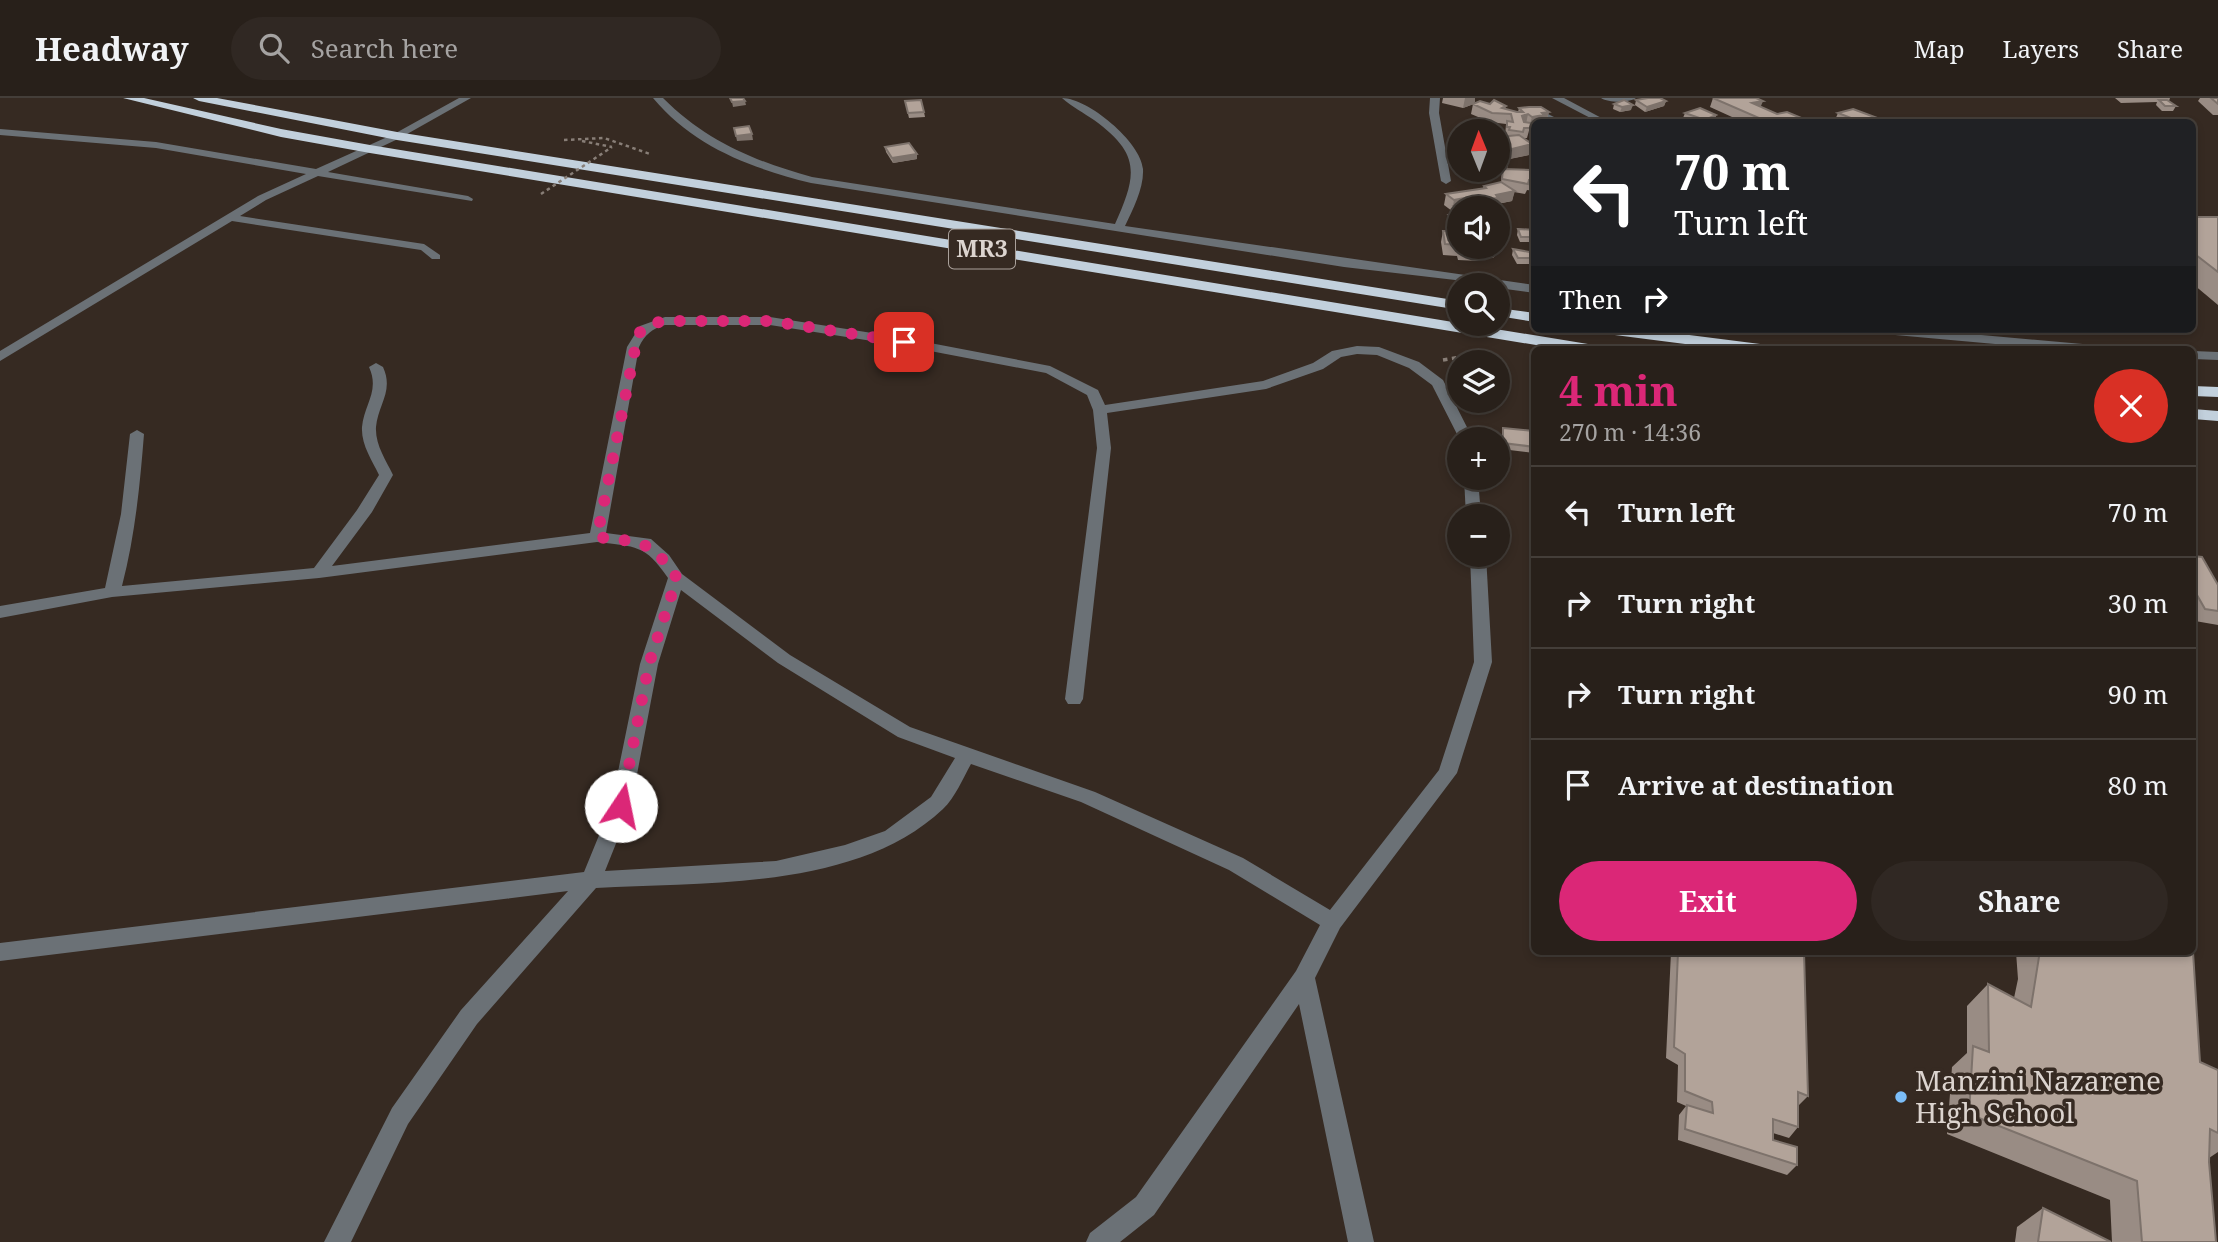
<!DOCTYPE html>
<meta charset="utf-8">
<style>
:root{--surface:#28201a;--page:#302823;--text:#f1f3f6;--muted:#a5a3a2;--line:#443e39;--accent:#db2777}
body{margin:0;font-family:"Noto Serif",serif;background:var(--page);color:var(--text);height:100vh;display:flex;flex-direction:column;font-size:26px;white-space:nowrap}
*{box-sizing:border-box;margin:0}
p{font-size:23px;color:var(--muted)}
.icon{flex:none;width:38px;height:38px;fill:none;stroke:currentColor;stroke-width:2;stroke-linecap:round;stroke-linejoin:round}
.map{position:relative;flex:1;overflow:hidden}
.details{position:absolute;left:1531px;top:248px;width:665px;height:609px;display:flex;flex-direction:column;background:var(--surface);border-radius:10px;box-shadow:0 4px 10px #0003,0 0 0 2px var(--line)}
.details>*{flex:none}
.top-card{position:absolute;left:1531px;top:21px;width:665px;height:214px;border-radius:10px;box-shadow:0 4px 10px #0003,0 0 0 2px var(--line);background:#202124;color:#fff;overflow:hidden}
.needle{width:46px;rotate:359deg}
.buttons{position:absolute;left:1447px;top:21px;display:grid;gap:14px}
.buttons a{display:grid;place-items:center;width:63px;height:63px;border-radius:50%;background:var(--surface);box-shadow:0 4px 10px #0003,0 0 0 2px var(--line);font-size:35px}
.pin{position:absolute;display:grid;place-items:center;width:60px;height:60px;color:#fff;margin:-30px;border-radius:14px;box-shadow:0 4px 10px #0006}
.me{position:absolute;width:77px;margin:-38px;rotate:11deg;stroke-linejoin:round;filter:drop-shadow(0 0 5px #0008)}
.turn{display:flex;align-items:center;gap:24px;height:147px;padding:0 28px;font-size:32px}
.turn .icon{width:91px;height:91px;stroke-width:2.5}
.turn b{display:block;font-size:49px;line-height:60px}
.then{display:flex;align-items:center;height:66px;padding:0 28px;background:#0003;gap:14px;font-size:26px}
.round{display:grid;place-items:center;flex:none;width:74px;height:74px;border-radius:37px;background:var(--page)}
.overview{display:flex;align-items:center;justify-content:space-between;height:119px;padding:0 28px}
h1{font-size:42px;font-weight:700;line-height:52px;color:var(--accent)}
.button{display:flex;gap:14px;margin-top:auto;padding:14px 28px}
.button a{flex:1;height:80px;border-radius:42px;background:var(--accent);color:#fff;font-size:28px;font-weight:700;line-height:80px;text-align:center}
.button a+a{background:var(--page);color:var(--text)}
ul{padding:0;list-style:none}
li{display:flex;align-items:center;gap:21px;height:91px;padding:0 28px;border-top:2px solid var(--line)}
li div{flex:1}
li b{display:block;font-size:26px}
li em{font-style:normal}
header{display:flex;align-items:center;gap:42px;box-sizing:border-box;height:98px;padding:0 35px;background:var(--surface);border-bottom:2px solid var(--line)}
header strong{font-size:33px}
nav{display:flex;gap:38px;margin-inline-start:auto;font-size:24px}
.search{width:490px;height:63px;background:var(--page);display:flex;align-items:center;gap:18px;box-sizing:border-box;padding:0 24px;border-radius:38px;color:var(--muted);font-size:26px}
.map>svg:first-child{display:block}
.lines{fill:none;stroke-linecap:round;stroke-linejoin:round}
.path-far1{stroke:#887e77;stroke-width:2.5;stroke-dasharray:3.5 3.5;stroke-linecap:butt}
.path{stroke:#887e77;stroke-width:3.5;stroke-dasharray:4.5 4.5;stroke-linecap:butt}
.minor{fill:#6b7176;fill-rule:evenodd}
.highway{fill:#c2d0dc;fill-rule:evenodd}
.path-bridge{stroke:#887e77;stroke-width:2.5;stroke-dasharray:3.5 3.5;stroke-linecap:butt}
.wall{fill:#998c84}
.shaded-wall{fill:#7d726b}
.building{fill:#b2a399;stroke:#7d726b;stroke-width:2}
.route{stroke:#db2777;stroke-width:12;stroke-dasharray:0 21.6}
.poi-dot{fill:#7cbef9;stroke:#362a22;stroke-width:2.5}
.labels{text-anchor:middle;stroke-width:7;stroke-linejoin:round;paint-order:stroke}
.shield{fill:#362a22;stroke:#aaa19b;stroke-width:2}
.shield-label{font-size:23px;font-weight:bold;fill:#dcd4cf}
.near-poi-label{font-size:28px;fill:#dcd4cf;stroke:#362a22;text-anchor:start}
</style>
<header>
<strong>Headway</strong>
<div class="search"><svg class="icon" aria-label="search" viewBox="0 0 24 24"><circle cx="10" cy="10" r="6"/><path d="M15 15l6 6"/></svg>Search here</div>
<nav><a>Map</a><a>Layers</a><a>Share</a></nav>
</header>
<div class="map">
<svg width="2218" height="1144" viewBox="0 0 2218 1144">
<rect width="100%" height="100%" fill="#362a22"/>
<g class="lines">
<g class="path-far1">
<path d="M564,42L604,40L650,56"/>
<path d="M582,43L612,49"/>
</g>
<path class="path" d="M1443,262L1479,256"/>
<g class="minor">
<path d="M459,0H471L400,40L328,74L468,98L473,101L472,103L318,78L266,102L240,118L424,146L440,157V161H432L421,152L232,123L0,263V253L258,98L306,76L156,50L0,37V31L156,44L316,71L394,36Z"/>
<path d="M653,0H663C706,43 754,63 812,79L1115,126C1137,77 1141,56 1094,22C1084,15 1072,9 1062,0C1088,0 1141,44 1143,71C1144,90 1133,111 1125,128L1535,187V195L1498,190V187L1344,169L811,85C751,70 694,49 653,0Z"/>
<path d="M1430,0H1440L1439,15L1451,83L1446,86L1441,83L1429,15Z"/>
<path d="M1552,0H1564L1609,24H1598Z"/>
<path d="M1601,0H1636C1628,5 1609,5 1601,0Z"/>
<path d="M1542,13L1560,22L1562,24C1553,25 1544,23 1537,16Z"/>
<path d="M665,219H770L904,240L1050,268L1098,292L1105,307L1263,283L1313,265L1332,253L1357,248L1379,249L1419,264L1443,282L1473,341L1460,342L1432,287L1409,270L1377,257L1357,256L1341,259L1323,271L1266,291L1107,315L1111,350L1083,601L1080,606H1068L1065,601L1097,350L1093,312L1087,297L1046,275L904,248L770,227H665C652,231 645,236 639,249L606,435L651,441L669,457L682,476L790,557L910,629L1095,694L1243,760L1330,812L1439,672L1474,564L1470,457H1486L1492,564L1457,675L1340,830L1315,880L1374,1144H1348L1299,906L1154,1117L1120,1144H1086L1090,1135L1136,1099L1296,873L1320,827L1229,772L1081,704L971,666C963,680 955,700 943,711C857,792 707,784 596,790L477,926L408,1026L351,1144H324L392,1010L461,912L568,793L0,863V845L584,774L611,708L640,566L668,480C645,446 636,449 597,444L319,480L112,499L0,520V508L105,490L121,416L130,336L137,332L144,336C140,387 135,438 122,488L314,470L357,412L379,377C372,362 361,347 362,329C364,306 380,293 369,269L376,265L383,269C394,293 378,306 376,329C375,347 386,362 393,377L372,414L332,468L590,435L627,249L640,228ZM681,492L778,565L898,639L955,660L931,699L885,733L845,747L776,763L605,773L631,708L658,566Z"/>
<path d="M1867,231H1915L2105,248L2111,252H2062L1873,235Z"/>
<path d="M2193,253L2218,254V262L2193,261Z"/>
<path d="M1464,380H1478L1481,418H1466Z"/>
</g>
<g class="highway">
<path d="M123,0H144L281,31L370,47L1594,247L1602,252H1566L370,55L281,39Z"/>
<path d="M193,0H217L397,34L1460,203V212L397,42L199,3Z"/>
<path d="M1498,210L1535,215V224L1498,218Z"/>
<path d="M1599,231H1642L1768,247L1776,252H1732L1607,236Z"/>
<path d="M2193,288L2218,289V299L2193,298Z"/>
<path d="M2193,311L2218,313V323L2193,321Z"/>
</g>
<path class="path-bridge" d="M541,96L612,49"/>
</g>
<g class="wall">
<path d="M1443,0H1475V4L1471,7L1463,10L1442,5Z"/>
<path d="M1713,0L1760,9L1777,16L1805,24H1743L1710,9Z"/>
<path d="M2115,0H2170L2169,3L2176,8L2173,13H2162L2156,7L2157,4L2121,5Z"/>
<path d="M2200,0H2218V17H2213L2198,3Z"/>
<path d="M1494,2L1506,8L1505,11L1517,14H1518L1519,10L1529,9H1541L1549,14L1546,23L1535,24V28L1530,29L1527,40H1522L1532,46L1529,57L1509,61L1507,71L1530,72V77H1535V93L1527,92L1525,96L1514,94L1512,103L1497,106L1496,110H1503L1504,117L1503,122H1498V110H1475V109H1481L1478,107L1470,109L1471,110H1460V133L1448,123L1449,117L1456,116L1453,112L1452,113L1444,107L1446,96L1483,90L1484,88L1501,84L1502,77L1480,74V72H1498V66H1502H1498V39H1505L1506,26L1490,24L1471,16L1473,6L1480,3L1490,6Z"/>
<path d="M1636,2L1666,3L1664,8L1645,14L1635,7Z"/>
<path d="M905,3L924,14L925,19L909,20Z"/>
<path d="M1614,6L1631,12L1620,14L1613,11Z"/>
<path d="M1685,15L1716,17L1715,22L1709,24H1697L1683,20Z"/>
<path d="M1838,15L1888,24H1834Z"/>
<path d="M1460,37V55L1450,51L1452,41Z"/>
<path d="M885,49L917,56V61L893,65L886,54Z"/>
<path d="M2193,119H2218V207L2193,186Z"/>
<path d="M1518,131L1535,132V144H1520L1517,137Z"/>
<path d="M1443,133L1460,134V149H1496L1498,150L1497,156L1493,160L1480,158L1479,163L1458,162L1457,158L1443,157L1441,144Z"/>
<path d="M1513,151L1535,155V166H1517L1512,157Z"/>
<path d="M1503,330L1535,343L1534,355L1501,351L1502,336Z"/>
<path d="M2193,458L2218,487V527L2195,523L2193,520Z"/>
<path d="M1671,854H1804L1808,998L1798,1008V1029L1789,1040L1773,1035V1042L1797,1067L1787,1077L1678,1042L1679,1017L1686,1008L1677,1004L1678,967L1666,960Z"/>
<path d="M2016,854H2193L2200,964L2218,972V1054L2209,1060L2216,1144H2112L2110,1102L1947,1036L1952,969L1967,955V908L1988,886L2014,900L2018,881Z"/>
<path d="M2043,1110L2111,1144H2015L2017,1129Z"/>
</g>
<g class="shaded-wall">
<path d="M1465,0H1475V4L1471,7L1463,10Z"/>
<path d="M745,3L746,7L733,9L732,4Z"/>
<path d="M1666,3L1664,8L1645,14L1647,9Z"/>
<path d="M1763,3L1759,13L1752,5Z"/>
<path d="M1633,7L1631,12L1620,14L1622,9Z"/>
<path d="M1549,14L1546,23L1535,24V28L1529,29L1532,19L1542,15Z"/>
<path d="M1528,16L1526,26L1522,18Z"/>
<path d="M1716,17L1715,22L1709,24H1704L1705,22Z"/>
<path d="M752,36L753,42L737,43L736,38Z"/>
<path d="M1532,46L1529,57L1510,61L1512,51Z"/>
<path d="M1505,47L1503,57L1498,58V48Z"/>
<path d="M917,56V61L893,65L892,60Z"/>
<path d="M1515,93L1512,103L1497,106L1496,110H1485L1487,101L1496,97Z"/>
<path d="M1480,97L1478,107L1463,110L1454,108L1453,112L1452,113L1454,102Z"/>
</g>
<g class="building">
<path d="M730,0H743L745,3L732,4Z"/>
<path d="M1648,0H1660L1666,3L1647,9L1636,2Z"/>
<path d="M1713,0H1756L1763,3L1752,5L1777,16L1787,14L1806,22L1795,23L1799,24H1768Z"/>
<path d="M2211,0H2218V6Z"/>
<path d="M921,2L924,14L908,15L905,3Z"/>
<path d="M1494,2L1506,8L1502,10L1517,14H1523L1519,10L1529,9H1541L1549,14L1542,15L1544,17L1532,19L1528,16L1522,18L1524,24L1531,25L1530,30H1524L1523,34L1509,32L1510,29H1507V23L1513,24L1511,16L1492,15L1473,6L1480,3L1490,6Z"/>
<path d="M1624,2L1633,7L1622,9L1614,6Z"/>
<path d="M2159,2H2167L2176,8H2165Z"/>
<path d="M1700,10L1716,17L1705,22L1685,15Z"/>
<path d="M1853,11L1888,24H1861L1838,15Z"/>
<path d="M1664,22L1671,24H1655Z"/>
<path d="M749,28L752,36L736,38L734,30Z"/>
<path d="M1460,37V44L1452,41Z"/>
<path d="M1519,37L1532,46L1512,51L1505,47L1498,48V44H1502L1498,41V39Z"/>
<path d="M909,45L917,56L892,60L885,49Z"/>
<path d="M1498,56L1508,57L1509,61L1503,62L1504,66H1498Z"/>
<path d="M1503,71L1530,72V77H1535V82H1529L1528,86L1502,81Z"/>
<path d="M1501,84L1515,93L1496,97L1498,100L1487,101L1480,97L1454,102L1446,96L1486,90L1484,88Z"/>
<path d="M1467,107L1471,110H1460V113L1454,108Z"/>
<path d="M1475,109L1503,110L1504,117L1498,116V110H1475Z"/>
<path d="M1460,116V126L1449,117Z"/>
<path d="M2193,119H2218V174L2196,157H2193Z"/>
<path d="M1518,131L1535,132V139H1521Z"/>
<path d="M1443,133L1460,134V147L1445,146Z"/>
<path d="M1460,149H1481L1482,152L1461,151Z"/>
<path d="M1481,149H1496L1498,150L1494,154L1482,152Z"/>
<path d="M1513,151L1535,155V160H1518Z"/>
<path d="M1503,330L1533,333L1535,349L1503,345Z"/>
<path d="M2193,458L2202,459L2218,487V513L2205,511L2193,490Z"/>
<path d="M1678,854H1804L1808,998L1798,994V1029L1773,1021V1042L1797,1049V1067L1685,1031L1687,1007L1713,1015L1712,1004L1685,993V956L1674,949Z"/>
<path d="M2039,854H2193L2200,964L2218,972V1035L2210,1031L2209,1064L2216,1144H2142L2137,1083L1969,1016L1973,948L1989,954L1988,886L2031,909L2039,859Z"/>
<path d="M2043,1110L2111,1144H2038Z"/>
</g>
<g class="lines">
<path class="route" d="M621,708L649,566L677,480C648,440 643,445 597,439L638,236L649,226L664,223H770L904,244"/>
</g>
<circle class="poi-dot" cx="1901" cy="999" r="7"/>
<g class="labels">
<rect class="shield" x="949" y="131.5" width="66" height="39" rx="5"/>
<g class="shield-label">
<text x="982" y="159">MR3</text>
</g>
<g class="near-poi-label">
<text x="1915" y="993">Manzini Nazarene<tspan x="1915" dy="32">High School</tspan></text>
</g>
</g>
</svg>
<div class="buttons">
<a><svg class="needle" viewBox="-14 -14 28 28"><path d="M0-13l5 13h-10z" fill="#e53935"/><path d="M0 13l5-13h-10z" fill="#a5a3a2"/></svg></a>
<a><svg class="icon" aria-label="sound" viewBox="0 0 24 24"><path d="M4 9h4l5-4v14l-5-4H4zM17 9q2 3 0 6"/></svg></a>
<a><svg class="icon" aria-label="search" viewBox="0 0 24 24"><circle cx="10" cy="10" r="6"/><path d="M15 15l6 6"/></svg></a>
<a><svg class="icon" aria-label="layers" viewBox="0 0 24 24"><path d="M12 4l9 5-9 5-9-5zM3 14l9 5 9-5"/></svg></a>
<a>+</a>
<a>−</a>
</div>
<div class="pin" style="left:904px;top:244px;background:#d93025"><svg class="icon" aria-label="arrive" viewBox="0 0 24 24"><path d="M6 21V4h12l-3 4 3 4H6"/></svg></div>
<svg class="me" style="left:621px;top:708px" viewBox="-20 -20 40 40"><circle r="19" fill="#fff"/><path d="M0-13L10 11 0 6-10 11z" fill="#db2777"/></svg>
<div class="top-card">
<div class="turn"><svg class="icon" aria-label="left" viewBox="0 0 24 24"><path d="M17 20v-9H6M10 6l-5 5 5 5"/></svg><div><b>70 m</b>Turn left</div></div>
<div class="then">Then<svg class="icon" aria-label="right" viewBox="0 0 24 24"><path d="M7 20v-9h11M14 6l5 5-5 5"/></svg></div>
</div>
<section class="details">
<div class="overview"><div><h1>4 min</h1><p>270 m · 14:36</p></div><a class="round" style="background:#d93025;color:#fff"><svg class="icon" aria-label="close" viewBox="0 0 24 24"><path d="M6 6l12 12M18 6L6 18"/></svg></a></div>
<ul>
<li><svg class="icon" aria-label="left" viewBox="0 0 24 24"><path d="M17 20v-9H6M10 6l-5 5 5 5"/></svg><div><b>Turn left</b></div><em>70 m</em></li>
<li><svg class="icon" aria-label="right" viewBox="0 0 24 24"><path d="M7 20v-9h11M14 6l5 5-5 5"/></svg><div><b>Turn right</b></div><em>30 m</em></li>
<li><svg class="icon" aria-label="right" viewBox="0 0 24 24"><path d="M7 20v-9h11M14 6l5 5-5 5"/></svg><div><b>Turn right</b></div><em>90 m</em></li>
<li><svg class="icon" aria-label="arrive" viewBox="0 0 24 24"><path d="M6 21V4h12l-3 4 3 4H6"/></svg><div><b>Arrive at destination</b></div><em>80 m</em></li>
</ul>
<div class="button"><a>Exit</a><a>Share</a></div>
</section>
</div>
